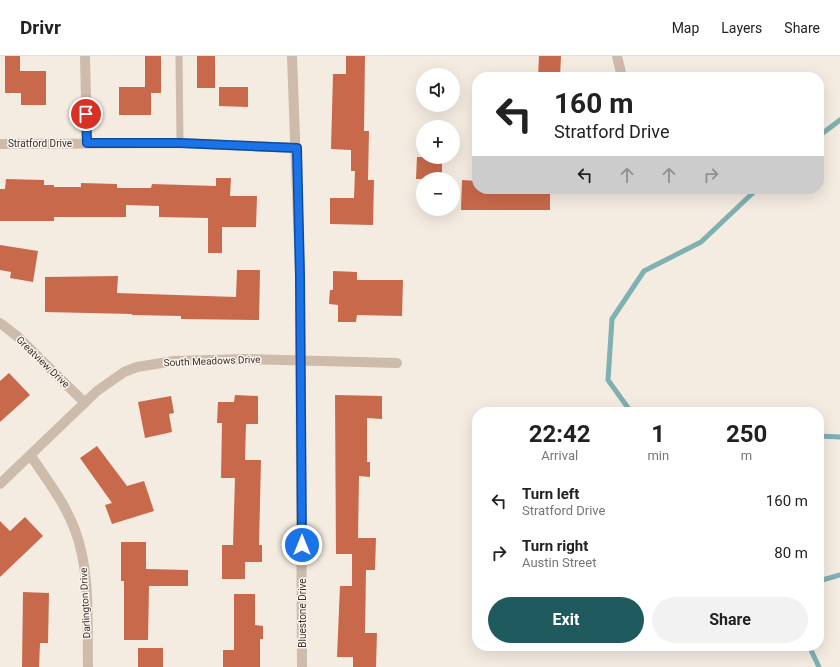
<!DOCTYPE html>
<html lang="en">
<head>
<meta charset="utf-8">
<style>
  body { margin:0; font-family:Roboto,sans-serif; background:#f2f2f2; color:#222; height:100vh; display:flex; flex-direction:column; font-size:15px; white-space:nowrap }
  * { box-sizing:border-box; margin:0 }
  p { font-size:13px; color:#767676 }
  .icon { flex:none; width:22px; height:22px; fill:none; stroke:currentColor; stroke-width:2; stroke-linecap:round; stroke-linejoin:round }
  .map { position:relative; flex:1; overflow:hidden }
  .side { position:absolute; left:472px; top:351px; width:352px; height:244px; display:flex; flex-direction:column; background:#fff; border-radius:16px; box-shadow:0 4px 16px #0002 }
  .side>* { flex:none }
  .top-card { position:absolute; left:472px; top:16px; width:352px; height:122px; border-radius:16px; box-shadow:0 4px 16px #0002; background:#fff; color:#222; overflow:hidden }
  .controls { position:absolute; left:416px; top:12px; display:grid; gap:8px }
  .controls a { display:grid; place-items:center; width:44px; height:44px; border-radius:50%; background:#fff; box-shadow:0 4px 16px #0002; font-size:20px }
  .pin { position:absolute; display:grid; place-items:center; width:34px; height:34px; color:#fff; margin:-17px; border:2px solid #fff; border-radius:50%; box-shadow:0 1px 4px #0007 }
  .me { position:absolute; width:44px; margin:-22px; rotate:0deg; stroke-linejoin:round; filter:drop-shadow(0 0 3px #0008) }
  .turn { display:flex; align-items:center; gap:14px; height:84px; padding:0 16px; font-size:18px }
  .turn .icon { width:52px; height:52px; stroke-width:2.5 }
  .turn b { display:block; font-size:28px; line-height:34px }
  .lanes { display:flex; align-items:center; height:38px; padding:0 16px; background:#0003; justify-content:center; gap:20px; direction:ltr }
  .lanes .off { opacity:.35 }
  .eta { display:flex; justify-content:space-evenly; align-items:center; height:68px; text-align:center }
  .eta b { font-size:24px; font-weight:700; line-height:28px }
  .primary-button { display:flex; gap:8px; margin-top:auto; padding:8px 16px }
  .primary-button a { flex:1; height:46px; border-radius:24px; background:#1f5a5e; color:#fff; font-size:16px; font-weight:700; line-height:46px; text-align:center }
  .primary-button a+a { background:#f2f2f2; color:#222 }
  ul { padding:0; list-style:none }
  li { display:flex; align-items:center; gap:12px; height:52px; padding:0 16px }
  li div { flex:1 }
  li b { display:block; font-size:15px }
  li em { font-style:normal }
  header { display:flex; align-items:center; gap:24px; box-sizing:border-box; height:56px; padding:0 20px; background:#fff; border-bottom:1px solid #e0e0e0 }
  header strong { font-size:19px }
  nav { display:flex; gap:22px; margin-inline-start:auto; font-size:14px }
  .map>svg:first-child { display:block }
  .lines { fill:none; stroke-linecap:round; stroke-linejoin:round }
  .stream { stroke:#7fb0b2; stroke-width:5 }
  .building { fill:#c8694b }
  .service { stroke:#cdbbac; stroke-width:7 }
  .minor { stroke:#cdbbac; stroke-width:10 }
  .route-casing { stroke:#114b97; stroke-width:10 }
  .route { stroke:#1a73e8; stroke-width:7 }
  .labels { text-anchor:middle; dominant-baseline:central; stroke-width:3; stroke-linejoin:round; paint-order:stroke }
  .street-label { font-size:10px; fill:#3b302b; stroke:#fbf5ee }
</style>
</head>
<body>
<header>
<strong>Drivr</strong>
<nav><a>Map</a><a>Layers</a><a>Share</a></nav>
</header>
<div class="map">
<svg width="840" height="611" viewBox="0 0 840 611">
  <rect width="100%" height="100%" fill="#f4ebe1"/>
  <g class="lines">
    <path class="stream" d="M819 80 840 64
      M631 356 608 324 612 263 644 215 701 186 757 133
      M819 380 840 381
      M819 525 840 519
      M809 590 819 611"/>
  </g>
  <path class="building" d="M5 0H20V15H46V49H21V37H5Z
    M145 0H161V37H151V59H119V31H145Z
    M197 0H215V32H197Z
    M346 0H365L364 75H369L368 124H374L373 169 330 168V142H354L355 115H351V94L331 93 333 18H346Z
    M539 0H561L560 21H538Z
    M219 31H248V51L219 50Z
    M417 101H442V123H416Z
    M216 122H231L230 140H257L256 171H222V197H208V162L159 161V150L126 149V161H54V165H0V133H5L6 123 44 124V129H54V131H81V127L117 128V132H151L152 128 216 130Z
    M462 124 477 125V133H550V154H461Z
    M0 189 38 195 33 226 10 222 11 216 0 214Z
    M237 214H260L259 264 181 263V260L132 259V258L45 256V221L118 220 117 237 236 241Z
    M333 215 357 216V224H403L402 260 357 259 356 266H338V249L329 248 330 234H333Z
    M9 317 30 339 0 366V325Z
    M235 339 258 340V368H246L245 404H261L259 489H262V506H245V523H222V489H233L235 422H221L222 367H217L218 346H234Z
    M335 339 382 340V363L367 362V406H370V421L359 420 358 482H376L375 514H366L365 577H377L376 611H353V601H337L340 530H352V498H336Z
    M171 340 174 357 169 358 172 376 145 382 138 346Z
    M97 390 127 430 144 425 154 455 112 468 105 449 112 447 80 402Z
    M25 461 43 480 0 521V465L10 475Z
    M121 486H146V513L188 514V530H149L148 584H124V525H121Z
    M23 536 49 537 48 587H40L39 611H22Z
    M234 538H255V569L263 570V583H260V611H223V594H234Z
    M138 592H163V611H138Z"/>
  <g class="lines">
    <path class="service" d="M179 0 180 87"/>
    <path class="minor" d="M85 0 87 87
      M292 0 300 220 302 611
      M617 0 622 21
      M0 88 180 87 297 92
      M0 267 18 281 84 346
      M31 400C47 424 65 447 75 474 91 517 87 566 88 611
      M0 428 97 335 124 316 137 311 174 305 247 303 397 307"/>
  </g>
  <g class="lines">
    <g class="route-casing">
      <path id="route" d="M86 58 87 87H180L297 92 300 220 302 489"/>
    </g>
    <use href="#route" class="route"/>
  </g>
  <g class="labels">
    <g class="street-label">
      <text x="40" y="87">Stratford Drive</text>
      <text transform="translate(212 305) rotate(-2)">South Meadows Drive</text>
      <text transform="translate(43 306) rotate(44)">Greatview Drive</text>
      <text transform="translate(85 547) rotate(-93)">Darlington Drive</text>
      <text transform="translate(302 557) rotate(-90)">Bluestone Drive</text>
    </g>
  </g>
</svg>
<div class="controls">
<a><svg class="icon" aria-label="sound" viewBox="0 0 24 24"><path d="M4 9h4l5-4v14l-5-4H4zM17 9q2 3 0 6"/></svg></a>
<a>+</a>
<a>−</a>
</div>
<div class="pin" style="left:86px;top:58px;background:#d93025"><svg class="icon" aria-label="arrive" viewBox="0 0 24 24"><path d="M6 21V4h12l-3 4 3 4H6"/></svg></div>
<svg class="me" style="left:302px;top:489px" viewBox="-20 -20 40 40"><circle r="17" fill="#1a73e8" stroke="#fff" stroke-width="3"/><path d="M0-11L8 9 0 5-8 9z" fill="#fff"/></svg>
<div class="top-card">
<div class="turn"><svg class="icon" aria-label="left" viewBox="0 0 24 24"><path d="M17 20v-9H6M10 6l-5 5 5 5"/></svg><div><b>160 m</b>Stratford Drive</div></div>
<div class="lanes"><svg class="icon" aria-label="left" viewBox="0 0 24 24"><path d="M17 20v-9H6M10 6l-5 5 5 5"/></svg><svg class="icon off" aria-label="ahead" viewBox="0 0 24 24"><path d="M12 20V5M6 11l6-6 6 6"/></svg><svg class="icon off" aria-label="ahead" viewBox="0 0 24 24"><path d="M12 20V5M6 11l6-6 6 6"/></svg><svg class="icon off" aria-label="right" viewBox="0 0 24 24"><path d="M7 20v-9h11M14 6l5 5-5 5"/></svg></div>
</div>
<section class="side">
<div class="eta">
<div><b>22:42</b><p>Arrival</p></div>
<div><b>1</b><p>min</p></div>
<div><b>250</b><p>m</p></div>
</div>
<ul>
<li><svg class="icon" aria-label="left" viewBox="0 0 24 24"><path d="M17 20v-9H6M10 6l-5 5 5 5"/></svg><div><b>Turn left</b><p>Stratford Drive</p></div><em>160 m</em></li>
<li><svg class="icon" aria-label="right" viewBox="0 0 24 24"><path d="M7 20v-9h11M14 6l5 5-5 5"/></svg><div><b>Turn right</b><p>Austin Street</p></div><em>80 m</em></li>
</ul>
<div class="primary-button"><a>Exit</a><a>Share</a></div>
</section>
</div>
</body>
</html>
